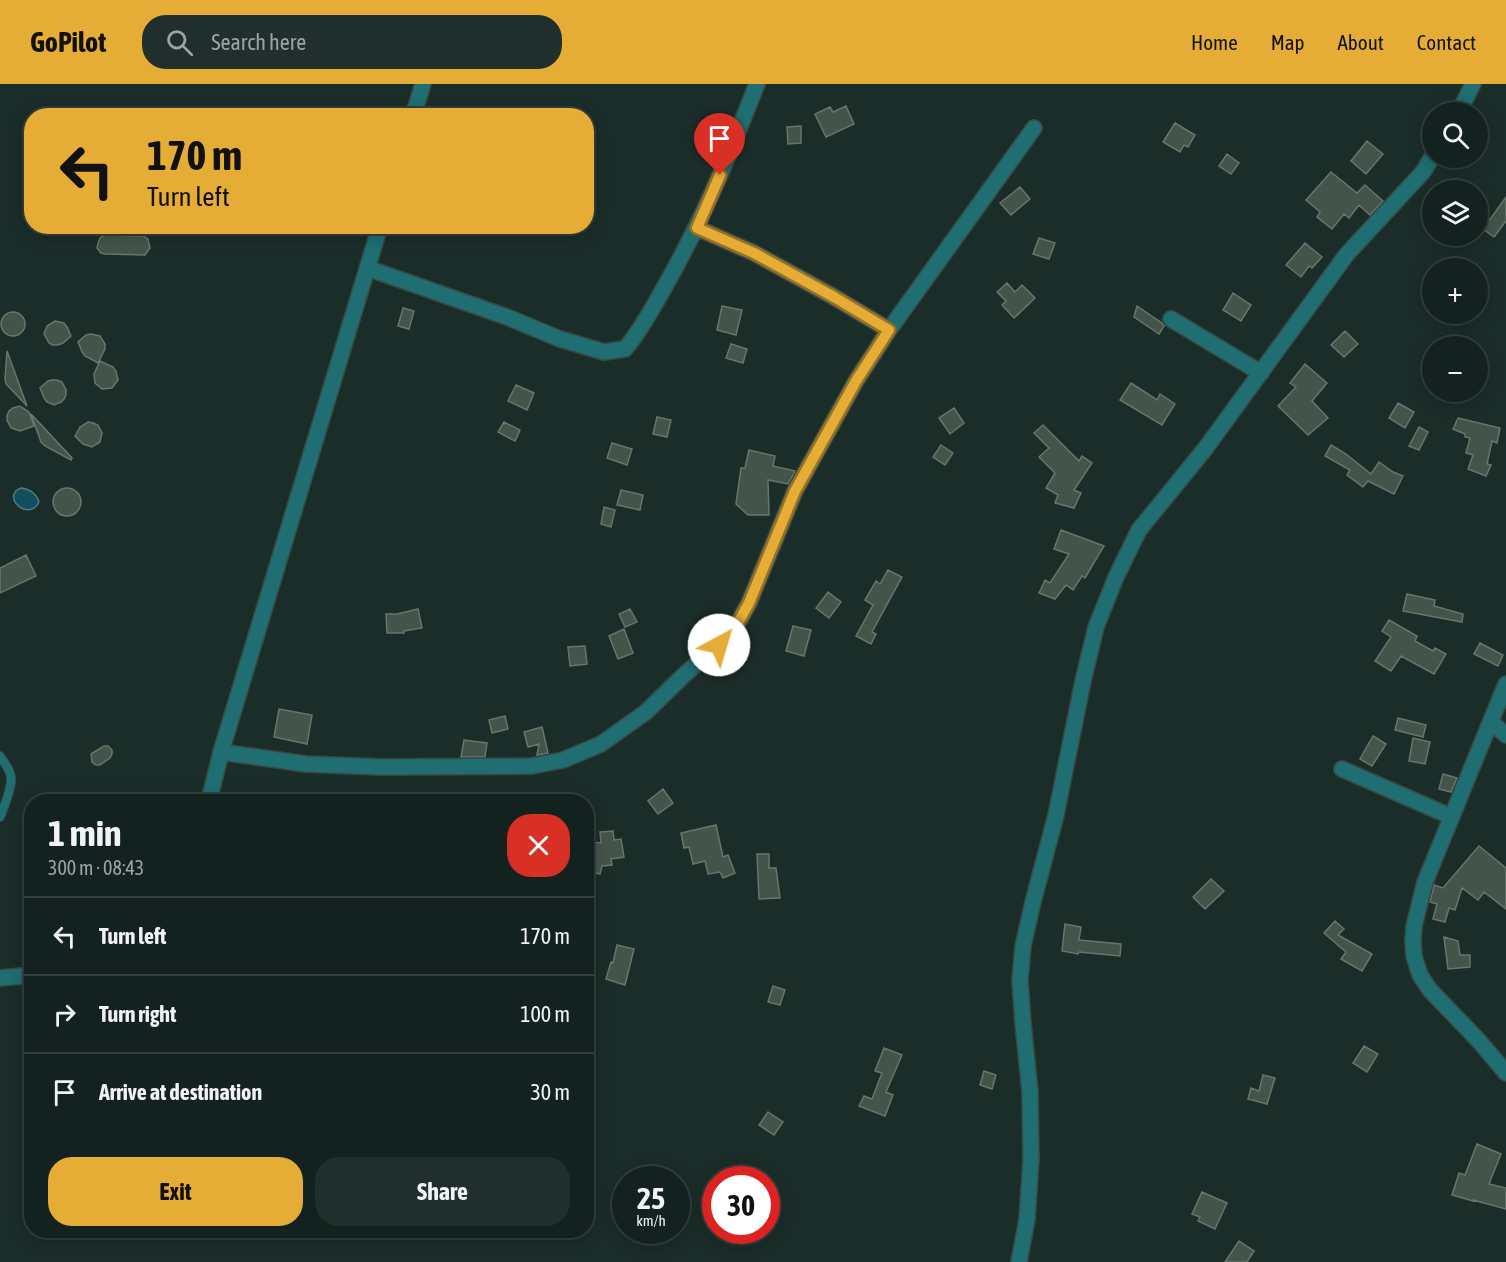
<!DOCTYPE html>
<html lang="en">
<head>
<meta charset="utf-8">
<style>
  body { margin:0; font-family:"Asap Condensed",sans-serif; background:#212f2c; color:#f1f3f6; height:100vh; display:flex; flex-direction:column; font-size:22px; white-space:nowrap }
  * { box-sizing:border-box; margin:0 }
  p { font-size:20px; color:#9da4a4 }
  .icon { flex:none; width:33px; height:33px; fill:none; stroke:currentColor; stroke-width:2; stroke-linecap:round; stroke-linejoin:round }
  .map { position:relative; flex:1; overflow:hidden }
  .details { position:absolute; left:24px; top:710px; width:570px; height:444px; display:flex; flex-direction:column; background:#14221f; border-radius:24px; box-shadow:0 3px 15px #0003,0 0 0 2px #333f3d }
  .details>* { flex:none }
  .top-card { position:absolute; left:24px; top:24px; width:570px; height:126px; border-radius:24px; box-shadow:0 3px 15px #0003,0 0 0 2px #333f3d; background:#e6ad36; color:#111; overflow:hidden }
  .fabs { position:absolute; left:1422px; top:18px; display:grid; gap:12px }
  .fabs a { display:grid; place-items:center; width:66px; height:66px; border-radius:50%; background:#14221f; box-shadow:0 3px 15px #0003,0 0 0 2px #333f3d; font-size:30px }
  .speed { position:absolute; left:612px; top:1082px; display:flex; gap:12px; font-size:30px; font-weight:700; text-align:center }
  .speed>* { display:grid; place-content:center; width:78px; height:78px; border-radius:50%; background:#14221f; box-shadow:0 3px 15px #0003,0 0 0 2px #333f3d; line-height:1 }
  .speed small { font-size:15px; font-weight:400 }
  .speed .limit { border:9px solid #d22; background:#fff; color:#111 }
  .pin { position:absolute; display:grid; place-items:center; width:51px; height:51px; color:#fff; margin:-62px -26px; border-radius:50% 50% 50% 0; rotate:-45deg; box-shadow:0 0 6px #0007 }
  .pin .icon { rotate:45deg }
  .me { position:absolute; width:66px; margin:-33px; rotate:39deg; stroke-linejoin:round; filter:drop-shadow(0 0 4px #0008) }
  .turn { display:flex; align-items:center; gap:21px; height:126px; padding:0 24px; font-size:27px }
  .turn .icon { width:78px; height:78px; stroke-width:2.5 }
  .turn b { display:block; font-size:42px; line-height:51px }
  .round { display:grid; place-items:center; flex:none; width:63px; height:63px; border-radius:24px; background:#212f2c }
  .overview { display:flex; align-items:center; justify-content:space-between; height:102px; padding:0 24px }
  h1 { font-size:36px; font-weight:700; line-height:45px }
  .button { display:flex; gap:12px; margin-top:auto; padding:12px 24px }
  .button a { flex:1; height:69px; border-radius:24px; background:#e6ad36; color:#111; font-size:24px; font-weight:700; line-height:69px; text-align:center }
  .button a+a { background:#212f2c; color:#f1f3f6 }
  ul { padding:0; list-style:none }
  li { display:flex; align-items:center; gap:18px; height:78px; padding:0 24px; border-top:2px solid #333f3d }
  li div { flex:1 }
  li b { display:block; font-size:22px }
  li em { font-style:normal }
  header { display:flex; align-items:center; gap:36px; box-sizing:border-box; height:84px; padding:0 30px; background:#e6ad36; color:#111 }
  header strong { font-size:28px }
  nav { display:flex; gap:33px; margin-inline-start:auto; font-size:21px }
  .search { width:420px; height:54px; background:#212f2c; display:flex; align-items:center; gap:15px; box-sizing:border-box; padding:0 21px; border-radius:24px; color:#9da4a4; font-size:22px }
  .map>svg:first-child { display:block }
  .water { fill:#134e5e; stroke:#4c7984; stroke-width:1.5 }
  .building { fill:#44544b; stroke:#65766c; stroke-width:1.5 }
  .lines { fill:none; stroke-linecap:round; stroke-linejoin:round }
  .lane-casing { stroke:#384945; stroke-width:10 }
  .street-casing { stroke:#384945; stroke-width:18 }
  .lane { stroke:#1e6e72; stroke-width:8 }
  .street { stroke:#1e6e72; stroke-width:15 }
  .route-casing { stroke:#967023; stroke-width:15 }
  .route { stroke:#e6ad36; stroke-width:10 }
</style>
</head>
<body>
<header>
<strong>GoPilot</strong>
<div class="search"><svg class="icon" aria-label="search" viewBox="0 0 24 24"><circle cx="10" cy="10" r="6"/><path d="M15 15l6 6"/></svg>Search here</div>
<nav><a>Home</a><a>Map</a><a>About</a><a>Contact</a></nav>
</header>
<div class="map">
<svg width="1506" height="1178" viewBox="0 0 1506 1178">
  <rect width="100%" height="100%" fill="#1b2d29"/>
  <path class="water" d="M21 404C30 405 36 409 39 418 29 439 0 412 21 404Z"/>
  <path class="building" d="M846 22 854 40 826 53 815 30 830 23 833 28Z
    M1175 39 1195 51 1188 63 1184 61 1180 68 1163 58Z
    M801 42V59L788 60 787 43Z
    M1367 57 1383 70 1366 90 1351 77Z
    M1227 70 1239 79 1231 90 1219 82Z
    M1331 88 1357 109 1365 101 1383 117 1370 131 1359 121 1349 134 1344 130 1332 145 1317 133 1320 128 1306 116Z
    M1020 103 1030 115 1011 131 1000 119Z
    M1506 113V137L1494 153 1483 145Z
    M105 151 143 152 148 155 150 164 145 171 105 170 101 169 97 164 98 159 100 154Z
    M1039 154 1055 159 1049 175 1033 170Z
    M1305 159 1322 173 1312 184 1309 182 1301 193 1286 181Z
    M1007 199 1015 208 1022 201 1035 214 1014 234 1002 221 1006 217 997 208Z
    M1233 209 1251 221 1241 237 1223 226Z
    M722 222 742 226 736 251 717 246Z
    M1137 222 1162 239 1164 242 1159 250 1134 233Z
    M403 224 414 227 409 245 398 242Z
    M1 240a12 12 0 1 1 24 0a12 12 0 1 1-24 0Z
    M55 237 64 239 67 243 71 252 63 259 58 261H53L49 259 44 250 47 242Z
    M1345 247 1358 260 1344 273 1331 261Z
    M91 250 100 252 105 260V265L98 279 85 272 82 268 78 258 86 251Z
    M731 260 747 265 743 279 726 274Z
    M7 267 27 322 6 300 5 295Z
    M100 277 113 283 116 287 118 296 112 304 102 305 95 299 94 290Z
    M1305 280 1327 299 1312 317 1328 334 1308 351 1278 322 1296 303 1290 299Z
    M52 296H57L62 298 66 306V311L64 315 61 318 54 321 47 318 44 314 40 304 48 297Z
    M1131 299 1157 316 1160 310 1175 320 1162 341 1120 316Z
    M516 301 534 309 527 326 508 317Z
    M1398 319 1414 328 1405 344 1389 334Z
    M20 322 29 328 34 342 20 347 11 344 7 336V332L9 327 13 324Z
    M954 324 964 339 950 350 939 334Z
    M31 330 72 374 71 376 45 362 41 358Z
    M657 333 671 336 667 353 653 350Z
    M1458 334 1500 344 1497 359 1492 357 1487 380 1491 381 1486 392 1468 385 1473 371 1466 369 1470 354 1465 353V350L1453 345Z
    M88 338 93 339 98 341 102 349 100 358 92 363 83 360 75 352 80 343Z
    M504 338 520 346 515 357 498 348Z
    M1043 341 1079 377 1082 372 1092 379 1074 406 1081 409 1074 424 1055 419 1058 411 1046 404 1055 389 1039 373 1049 364 1034 349Z
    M1419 343 1428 348 1419 366 1409 362Z
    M612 359 632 365 627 381 607 374Z
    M941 361 953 369 945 381 933 373Z
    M1331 361 1346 370 1371 390 1379 378 1393 388 1403 392 1394 410 1368 397 1363 403 1347 391 1350 386 1325 372Z
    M749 366 775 372 773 382 795 387 788 400 768 396 769 431H748L736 420 741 384H745Z
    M53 418a14 14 0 1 1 28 0a14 14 0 1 1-28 0Z
    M621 406 643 411 640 426 617 421Z
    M604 423 615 426 611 443 601 440Z
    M1061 446 1104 462 1085 494 1082 492 1073 506 1066 501 1055 515 1039 509 1045 496 1050 499 1069 470 1054 465Z
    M26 471 36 492 0 509V484Z
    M888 486 902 493 872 548 876 550 871 560 856 552 873 521 865 516 876 497 880 500Z
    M828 508 841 518 829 534 816 524Z
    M1407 510 1435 516 1434 522 1463 530 1462 538 1403 527Z
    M418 525 422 544 404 547V549H387L386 530H397Z
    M630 525 637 538 625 543 619 530Z
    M1389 536 1417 552 1415 557 1433 567 1435 564 1446 570 1434 590 1401 572 1391 587 1375 577 1391 553 1382 547Z
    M793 542 811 546 804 572 786 567Z
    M624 545 633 569 618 575 609 552Z
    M1480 559 1503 571 1498 582 1474 570Z
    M585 562 587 580 570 582 568 563Z
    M279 625 312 631 307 660 274 653Z
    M505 632 508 645 492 649 489 636Z
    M1398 634 1426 641 1423 653 1395 646Z
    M542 643 548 669 537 671 539 660 528 663 524 648Z
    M1373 652 1386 660 1372 682 1360 675Z
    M1413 654 1430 658 1425 680 1409 677Z
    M464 656 487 659 485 673H461Z
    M104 662H108L112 666V670L110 674 100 681H96L92 678 91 670Z
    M1443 690 1457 694 1451 708 1439 705Z
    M663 705 673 719 658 730 648 717Z
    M716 741 723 773 728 771 735 789 723 794 720 788 708 790 705 777 693 780 689 763 684 764 681 749Z
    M613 747 614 756 621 755 624 773 611 775 612 781 602 782 600 790 586 787V757L601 759 600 748Z
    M1479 762 1506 784V825L1484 808 1478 816 1462 804 1455 826 1449 824 1445 838 1433 835 1437 820 1430 818 1434 801 1443 804Z
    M757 770H769V784H776L780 814 759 815Z
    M1211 795 1224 807 1205 825 1193 813Z
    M1335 837 1344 845 1338 851 1372 870 1362 887 1341 875 1346 868 1324 849Z
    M1065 840 1081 843 1079 856 1121 860 1120 872 1079 868 1078 870 1062 867Z
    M1444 853 1458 857 1460 871H1470V883L1448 885Z
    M617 861 634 865 625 901 606 895 611 878 613 879Z
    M773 902 785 906 780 921 768 918Z
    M1364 962 1378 970 1367 988 1353 979Z
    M884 964 902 971 886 1008 893 1011 885 1032 859 1022 864 1012 872 1015 882 989 875 987Z
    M984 987 996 991 992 1005 980 1001Z
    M1263 991 1275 994 1267 1020 1248 1015 1251 1004 1259 1007Z
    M768 1028 783 1038 774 1051 759 1041Z
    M1477 1060 1501 1070 1489 1100 1506 1104V1125L1473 1116V1117L1452 1111 1459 1089 1465 1091Z
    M1202 1108 1227 1119 1215 1145 1198 1137 1200 1133 1192 1130Z
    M1239 1157 1254 1167 1247 1178H1225Z"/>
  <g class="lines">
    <g class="lane-casing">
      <path id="lane" d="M0 672C4 679 11 686 11 694 12 704 4 723 0 733"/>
    </g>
    <g class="street-casing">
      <path id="street" d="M1459 28 1473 0
        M413 32 423 0
        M697 144 754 169 834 213 889 246
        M367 184 507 233 560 255 604 268 625 265C641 246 652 225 664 204 702 138 729 71 757 0
        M1171 235 1261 289
        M1506 600 1425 798 1414 842 1413 858 1414 872 1420 891 1430 906 1479 957 1506 989
        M1491 638 1506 651
        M221 668 306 680 382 683 532 682 563 676 601 660 646 628 684 591 719 560 739 537 749 519 795 407 856 297 889 246 1034 44
        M1342 685 1452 733
        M209 717 221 668 380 142
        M0 894 32 891
        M1019 1178 1027 1135 1031 1076 1030 1008 1023 939 1020 897 1023 862 1033 818 1056 731 1083 597 1096 543 1116 493 1139 446 1205 365 1347 170 1423 88 1432 73"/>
    </g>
    <use href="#lane" class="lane"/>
    <use href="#street" class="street"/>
  </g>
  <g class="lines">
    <g class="route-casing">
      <path id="route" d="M719 561 739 537 749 519 795 407 856 297 889 246 834 213 754 169 697 144 720 91"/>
    </g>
    <use href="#route" class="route"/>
  </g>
</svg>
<div class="fabs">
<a><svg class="icon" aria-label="search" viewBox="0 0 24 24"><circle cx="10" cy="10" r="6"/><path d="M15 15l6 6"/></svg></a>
<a><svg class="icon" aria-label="layers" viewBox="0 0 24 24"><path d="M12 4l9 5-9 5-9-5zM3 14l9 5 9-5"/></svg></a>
<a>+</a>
<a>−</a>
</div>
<div class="speed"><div>25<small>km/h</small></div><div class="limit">30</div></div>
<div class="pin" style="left:720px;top:91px;background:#d93025"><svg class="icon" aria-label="arrive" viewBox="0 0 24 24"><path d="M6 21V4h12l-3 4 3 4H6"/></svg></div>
<svg class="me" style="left:719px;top:561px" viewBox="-20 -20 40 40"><circle r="19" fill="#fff"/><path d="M0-13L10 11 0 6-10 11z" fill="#e6ad36"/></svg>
<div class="top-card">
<div class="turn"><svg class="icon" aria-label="left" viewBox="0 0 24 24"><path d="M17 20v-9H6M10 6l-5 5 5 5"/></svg><div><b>170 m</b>Turn left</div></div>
</div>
<section class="details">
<div class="overview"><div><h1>1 min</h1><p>300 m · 08:43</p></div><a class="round" style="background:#d93025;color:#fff"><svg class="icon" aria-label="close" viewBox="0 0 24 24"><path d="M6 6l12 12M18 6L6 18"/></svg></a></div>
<ul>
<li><svg class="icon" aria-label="left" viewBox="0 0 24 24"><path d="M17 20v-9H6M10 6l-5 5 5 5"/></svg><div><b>Turn left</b></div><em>170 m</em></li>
<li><svg class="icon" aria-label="right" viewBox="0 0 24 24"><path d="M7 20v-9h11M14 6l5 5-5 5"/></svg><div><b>Turn right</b></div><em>100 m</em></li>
<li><svg class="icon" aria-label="arrive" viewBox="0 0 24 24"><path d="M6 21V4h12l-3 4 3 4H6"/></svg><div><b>Arrive at destination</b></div><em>30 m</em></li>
</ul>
<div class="button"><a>Exit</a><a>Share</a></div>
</section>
</div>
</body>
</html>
